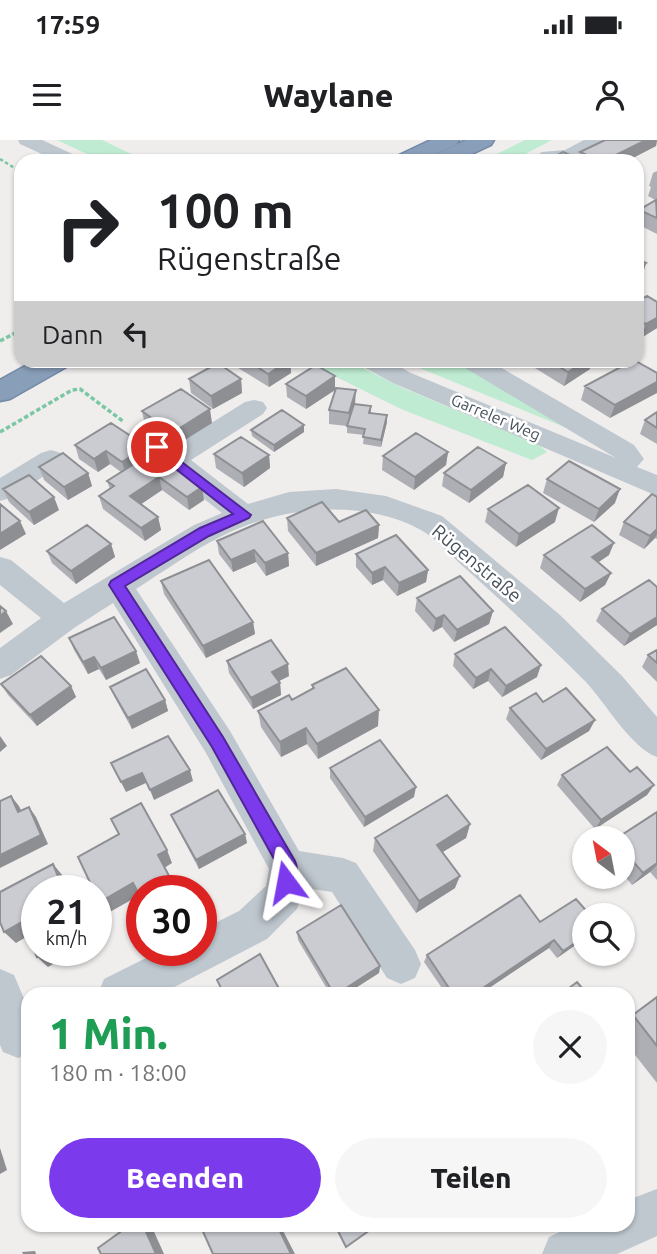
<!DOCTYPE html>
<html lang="de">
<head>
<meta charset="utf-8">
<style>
  body { margin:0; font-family:Ubuntu,sans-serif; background:#f6f6f6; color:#202124; height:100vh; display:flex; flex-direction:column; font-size:26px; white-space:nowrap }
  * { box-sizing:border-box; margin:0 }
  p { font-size:23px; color:#757577 }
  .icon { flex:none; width:38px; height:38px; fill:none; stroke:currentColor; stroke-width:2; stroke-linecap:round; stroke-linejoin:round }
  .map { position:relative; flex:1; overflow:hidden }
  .side { position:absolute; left:21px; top:847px; width:614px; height:245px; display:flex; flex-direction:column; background:#fff; border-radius:21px; box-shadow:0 2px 5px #0004 }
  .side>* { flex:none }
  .guide { position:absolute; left:14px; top:14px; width:630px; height:214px; border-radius:21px; box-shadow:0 2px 5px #0004; background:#fff; color:#202124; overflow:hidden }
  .needle { width:46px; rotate:328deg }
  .controls { position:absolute; left:572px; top:686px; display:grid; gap:14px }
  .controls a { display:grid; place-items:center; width:63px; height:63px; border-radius:50%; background:#fff; box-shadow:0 2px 5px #0004; font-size:35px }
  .speed { position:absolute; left:21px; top:735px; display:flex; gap:14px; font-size:35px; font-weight:700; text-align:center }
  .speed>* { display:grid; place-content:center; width:91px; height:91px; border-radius:50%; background:#fff; box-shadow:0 2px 5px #0004; line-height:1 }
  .speed small { font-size:18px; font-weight:400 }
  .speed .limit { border:10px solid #d22; background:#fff; color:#111 }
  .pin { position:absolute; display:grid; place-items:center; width:60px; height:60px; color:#fff; margin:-30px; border:4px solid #fff; border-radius:50%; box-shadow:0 2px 7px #0007 }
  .me { position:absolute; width:77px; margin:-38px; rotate:347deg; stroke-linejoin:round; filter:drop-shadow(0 0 5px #0008) }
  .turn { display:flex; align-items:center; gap:24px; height:147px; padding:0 28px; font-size:32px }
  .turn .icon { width:91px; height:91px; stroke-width:2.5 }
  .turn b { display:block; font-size:49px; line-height:60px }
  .then { display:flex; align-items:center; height:66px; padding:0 28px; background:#0003; gap:14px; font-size:26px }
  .round { display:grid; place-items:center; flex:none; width:74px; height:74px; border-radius:37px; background:#f6f6f6 }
  .headline { display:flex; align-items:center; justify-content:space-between; height:119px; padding:0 28px }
  h1 { font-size:42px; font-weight:800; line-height:52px; color:#1e9e55 }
  .action { display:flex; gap:14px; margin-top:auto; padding:14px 28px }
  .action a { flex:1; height:80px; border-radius:42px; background:#7c3aed; color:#fff; font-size:28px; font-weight:800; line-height:80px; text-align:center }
  .action a+a { background:#f6f6f6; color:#202124 }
  .status { display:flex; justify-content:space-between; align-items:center; height:49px; padding:0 35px; background:#fff; direction:ltr }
  .status svg { height:19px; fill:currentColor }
  header { display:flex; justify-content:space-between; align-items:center; height:91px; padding:0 28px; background:#fff; font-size:32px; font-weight:800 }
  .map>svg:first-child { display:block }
  .green { fill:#beebd1 }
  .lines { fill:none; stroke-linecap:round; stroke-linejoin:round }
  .highway-casing { stroke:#7389a5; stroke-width:3 }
  .path-far1 { stroke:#79c7a3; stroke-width:2.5; stroke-dasharray:3.5 2.5; stroke-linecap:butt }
  .path { stroke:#79c7a3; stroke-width:3.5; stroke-dasharray:4.5 2.5; stroke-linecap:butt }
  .minor { fill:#bfc7cf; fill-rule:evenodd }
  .highway { fill:#889eb9; fill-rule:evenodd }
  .wall { fill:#aeafb5 }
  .shaded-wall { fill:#8d8f93 }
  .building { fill:#caccd2; stroke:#8d8f93; stroke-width:2 }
  .route { fill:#7c3aed; stroke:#51269a; stroke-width:2 }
  .labels { text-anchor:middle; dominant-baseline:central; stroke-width:5; stroke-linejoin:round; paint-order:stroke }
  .far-street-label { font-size:16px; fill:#475059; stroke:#fff }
  .street-label { font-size:19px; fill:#475059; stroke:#fff }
</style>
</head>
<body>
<div class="status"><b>17:59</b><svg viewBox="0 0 49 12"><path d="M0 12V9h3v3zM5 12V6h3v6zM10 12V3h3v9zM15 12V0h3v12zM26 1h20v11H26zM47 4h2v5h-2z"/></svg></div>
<header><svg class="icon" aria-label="menu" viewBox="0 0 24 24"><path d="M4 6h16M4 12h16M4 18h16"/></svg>Waylane<svg class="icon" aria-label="person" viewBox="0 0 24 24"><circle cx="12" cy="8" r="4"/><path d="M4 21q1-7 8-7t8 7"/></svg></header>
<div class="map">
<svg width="657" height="1114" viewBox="0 0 657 1114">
  <rect width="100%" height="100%" fill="#f0eded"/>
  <path class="green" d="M57 0H102L146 21H102Z
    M525 0H552L512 21H483Z
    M304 221H349L403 248 539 305 547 312 532 320 401 269Z
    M407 221H461L579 293 422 229Z"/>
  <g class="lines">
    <g class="highway-casing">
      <path id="highway" d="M431 0H459L456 5 422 21H394L397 16Z
        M466 0H494L491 5 457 21H429L432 16Z
        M36 220H72L68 226 10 259 0 261V240Z"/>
    </g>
    <path class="path-far1" d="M0 19 21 32"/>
    <path class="path" d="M0 201 21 190
      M0 292 72 250 80 249 124 282"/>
    <path class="minor" d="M18 0H42L79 17 82 21H57L20 4Z
      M584 0H607L576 19 529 21 542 12 565 10Z
      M357 220H388L411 233 616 318 460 225 457 220H488L634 305 644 319 637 327 657 335V356L393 243 360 225Z
      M254 260 263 262 267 268 263 274 191 320 248 364 289 352 336 349 386 356 442 376 560 475 622 536 657 577V617C631 608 605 562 585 541 546 502 506 465 465 428 451 416 437 399 421 390 373 363 307 365 256 382 212 396 174 425 136 449L230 591 299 711 343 718 356 723 415 810 421 824 415 838 401 844 387 838 332 752 304 748 297 769 267 799 161 854H98L104 839 162 810H201V790L239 771 266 746 269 729 206 613 113 463 74 488 11 535 0 539V508L41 478 0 445V417L11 420 64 463 194 385 222 373 132 302 128 296 132 290C149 285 159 297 173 307L245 262Z
      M51 310 61 313 64 319 61 325 10 358 0 361V338L41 313Z
      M0 829 14 835 28 868V914L18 918 3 912 0 905Z
      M657 1049V1096L617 1114H542L549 1097 574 1085H628V1060Z"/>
    <use href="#highway" class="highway"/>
  </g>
  <path class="wall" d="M657 0 656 6 627 21H546L579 19 580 12Z
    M657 31V61L648 56 651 47 649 46 653 33Z
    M657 61V94L637 84V77L639 70Z
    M637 156 642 159 657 162V188L641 198 637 195Z
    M234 220H290L291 233 269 247 235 226Z
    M522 220H601L590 228V229L564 246Z
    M657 233 610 278 581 260 585 246Z
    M335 236V250L306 269 287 257 286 244Z
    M189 239H241L242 253 213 269 191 253Z
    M355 264 371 266V273L387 275V282L381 307 363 304 364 295 347 293V286L329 284V270Z
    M142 271 212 283 175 306 145 285Z
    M657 272V304L640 294 645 280Z
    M304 285V292L274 312 252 296 251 290Z
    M75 305 149 320 146 322 204 360 189 370 162 350 141 364 158 377 161 390 145 401 103 369 99 356 110 349 107 341 121 332 110 324 98 332 79 319Z
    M448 312 446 325 414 350 382 330 383 316Z
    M214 314 269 315 270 328 244 347 216 328Z
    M506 323 503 337 469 363 442 346 444 333Z
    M39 327 88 333 92 346 68 360 44 340Z
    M547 339 615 363 594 382 543 353Z
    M3 349 59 370 34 385 9 362Z
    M657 357V399L655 398 644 409 619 395 624 382Z
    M488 369 555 382 516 407 485 382Z
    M287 378 379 385 378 398 316 426 288 391Z
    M217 401 288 413 289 426 266 436 256 422 233 432 219 414Z
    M111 404 115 417 76 444 52 423 47 411Z
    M356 414 428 430 426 442 397 456 383 440 372 445 356 427Z
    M544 415H609L598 422 611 433 605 445 580 462 540 428Z
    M161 441 253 482 255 494 206 518 164 454Z
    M657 447V485L624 506 596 481 602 469Z
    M417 458 493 471 489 484 454 502 442 487 433 492 415 471Z
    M69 498 140 523 106 540 99 529 88 534 74 510Z
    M657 510V542L642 527 648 515Z
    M455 514 537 537 502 557 488 541 473 549 453 526Z
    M227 521 289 536 279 541 280 543 281 555 253 569 229 533Z
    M1 544 71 546 76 557 37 586 8 555Z
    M312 545 378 586 318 619 307 604 281 617 261 587 258 571 292 560 312 549Z
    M110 547 165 560 168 571 132 589 115 558Z
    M543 562 595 580 589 591 541 620 506 579 510 568Z
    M330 628 414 657 364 687 330 638Z
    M630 632 654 645 647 655 595 689 557 645 562 635Z
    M657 672V740L650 732 632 745 623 734V698Z
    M171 675 245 694 247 703 199 729 175 684Z
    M470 684 466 698 442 712 455 748 416 773 373 711 375 698Z
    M540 782 584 799 557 818 549 808 480 854H446L424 822 427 815Z
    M297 792 380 826 379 833 346 854H330L298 800Z
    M657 856V943L628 906V878Z"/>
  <path class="shaded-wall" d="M646 0H657L656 6 627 21H604Z
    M642 53 638 67H637V56Z
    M646 123 644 130 637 134V129Z
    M657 178V188L641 198 646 184Z
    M289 220H290L291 233 269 247 268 234Z
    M587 220H601L590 228V229L564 246 568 232Z
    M335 236V250L306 269V256Z
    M241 239 242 253 213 269 211 256Z
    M657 242V253L610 278 615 265Z
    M356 250 355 264 349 286V273Z
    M210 269 212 283 175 306 172 293Z
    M387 275V282L381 307V300Z
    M304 285V292L274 312V305Z
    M146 306 149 320 126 335 122 322Z
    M106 311 110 324 98 332 94 319Z
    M448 312 446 325 414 350 415 337Z
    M269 315 270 328 244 347 242 333Z
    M506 323 503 337 469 363 471 350Z
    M88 333 92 346 68 360 64 347Z
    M159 337 162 350 134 369 130 356Z
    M202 347 204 360 189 370 187 357Z
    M620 349 615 363 594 382 599 369Z
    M54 357 59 370 34 385 29 372Z
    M559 368 555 382 516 407 519 394Z
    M158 377 161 390 145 401 141 388Z
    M20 381 26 394 0 410V394Z
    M379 385 378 398 316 426V413Z
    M657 389V394L655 398 644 409 650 396Z
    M614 403 609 415 587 430 592 417Z
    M111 404 115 417 76 444 71 431Z
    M254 410 256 422 233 432 231 420Z
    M288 413 289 426 266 436 265 423Z
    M385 427 383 440 372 445V433Z
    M428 430 426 442 397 456 399 443Z
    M611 433 605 445 580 462 585 449Z
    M6 471 13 484 0 493V476Z
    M493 471 489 484 454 502 457 490Z
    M444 475 442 487 433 492 436 479Z
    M657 477V485L624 506 630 494Z
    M253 482 255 494 206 518 203 506Z
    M136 511 140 523 106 540 101 528Z
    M94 517 99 529 88 534 83 522Z
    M288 524 289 536 273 544 272 532Z
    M541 525 537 537 502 557 506 546Z
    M491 529 488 541 473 549 476 538Z
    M280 543 281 555 253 569 251 558Z
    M71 546 76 557 37 586 30 575Z
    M165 560 168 571 132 589 128 578Z
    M379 570 378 586 318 619 317 604Z
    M595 580 589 591 541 620 546 609Z
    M306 588 307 604 281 617 280 602Z
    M0 596 7 606 0 612Z
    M190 630 193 641 154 660 150 650Z
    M142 633 146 643 126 652 121 642Z
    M654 645 647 655 595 689 601 680Z
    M416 647 414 657 364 687 365 677Z
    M11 656 19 666 26 681 18 672Z
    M29 667 36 677 48 704 0 728V715Z
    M470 684 466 698 433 718 437 705Z
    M245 694 247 703 199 729 196 720Z
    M167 710 172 723 164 728 158 715Z
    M657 723V725L650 732 632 745 643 733Z
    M53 724 63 736 69 751H64Z
    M460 736 455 748 416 773 419 761Z
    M133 743 140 755 108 773 100 762Z
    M22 782 33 793 16 803 4 792Z
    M584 797V799L557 818 563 811Z
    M554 800 549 808 480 854H474Z
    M50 810H77L48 827 37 817Z
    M380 826 379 833 346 854H337Z
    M0 1008 7 1030 0 1034Z
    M143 1085H151L164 1114H156Z
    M277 1085H280L295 1114H291Z
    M35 1111 36 1114H23L22 1112Z"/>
  <path class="building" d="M605 0H646L604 21H601L580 12Z
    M563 12 583 21H546Z
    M656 60 657 78 639 70Z
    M637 119 646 123 637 129Z
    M637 156 642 159 647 156 657 162V178L646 184 637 179Z
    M247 220H289L268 234Z
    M548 220H587L568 232Z
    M634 220 657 233V242L615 265 585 246Z
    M218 223 241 239 211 256 189 239Z
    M316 225 335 236 306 256 286 244Z
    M336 248 356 250 349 273 329 270Z
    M181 249 210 269 172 293 142 271Z
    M354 264 371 266 369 273 387 275 381 300 363 297 365 289 347 286Z
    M282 270 304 285 274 305 251 290Z
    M657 272V288L645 280Z
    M111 283 146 306 122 322 106 311 94 319 75 305Z
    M416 293 448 312 415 337 383 316Z
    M241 297 269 315 242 333 214 314Z
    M478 307 506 323 471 350 444 333Z
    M63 313 88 333 64 347 39 327Z
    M160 317 202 347 187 357 159 337 130 356 158 377 141 388 99 356 114 346 107 341 142 319 149 324Z
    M569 321 620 349 599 369 547 339Z
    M29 335 54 357 29 372 3 349Z
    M528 345 559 368 519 394 488 369Z
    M652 354 657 357V389L650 396 624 382Z
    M322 362 339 382 366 370 379 385 316 413 287 378Z
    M0 364 20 381 0 394Z
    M263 381 288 413 265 423 254 410 231 420 217 401Z
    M87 385 111 404 71 431 47 411Z
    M592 385 614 403 592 417 611 433 585 449 544 415Z
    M396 395 428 430 399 443 385 427 372 433 356 414Z
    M209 420 253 482 203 506 161 441Z
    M460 436 493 471 457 490 444 475 436 479 417 458Z
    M649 440 657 447V477L630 494 602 469Z
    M0 466 6 471 0 476Z
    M114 477 136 511 101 528 94 517 83 522 69 498Z
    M505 487 541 525 506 546 491 529 476 538 455 514Z
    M271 500 288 524 272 532 280 543 251 558 227 521Z
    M657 510V523L648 515Z
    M41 516 71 546 30 575 1 544Z
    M346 528 379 570 317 604 306 588 280 602 258 571 289 555 292 560 314 548 312 545Z
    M146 529 165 560 128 578 110 547Z
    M566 548 595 580 546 609 510 568 536 553 543 562Z
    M168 596 190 630 150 650 142 633 121 642 111 623Z
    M380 600 416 647 365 677 330 628Z
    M607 607 630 632 637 627 654 645 601 680 562 635Z
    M218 650 245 694 196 720 171 675Z
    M447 655 470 684 437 705 460 736 419 761 375 698Z
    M11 656 18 672 29 667 41 695 0 715V661Z
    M141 663 167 710 158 715 177 751H142V760L133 743 100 762 96 755V751H94L78 717 119 694 111 679Z
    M657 672V723L643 733 623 710V698H617Z
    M53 724 64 751H37V810H50L37 817 22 782 4 792 0 782V752Z
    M520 755 540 782 576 759 590 775H584V797L563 811 554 800 474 854H453L427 815Z
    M341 765 380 826 337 854H334L297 792Z
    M260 814 282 854H224L217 840Z
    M577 842 587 854H561Z
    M657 857V906L633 875Z
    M130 1085H143L156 1114H101L98 1108Z
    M200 1085H277L291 1114H213Z
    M335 1085H377L346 1107Z"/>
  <path class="route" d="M157 303 251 375 249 378 209 396 125 446 223 597 295 721C299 730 296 739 292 748L286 751 279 748 277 742 279 728 212 607 109 445 111 441 200 388 233 374 153 311V304Z"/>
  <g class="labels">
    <g class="far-street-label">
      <text transform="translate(496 277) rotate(23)">Garreler Weg</text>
    </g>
    <g class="street-label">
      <text transform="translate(477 423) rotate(40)">Rügenstraße</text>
    </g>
  </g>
</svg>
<div class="controls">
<a><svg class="needle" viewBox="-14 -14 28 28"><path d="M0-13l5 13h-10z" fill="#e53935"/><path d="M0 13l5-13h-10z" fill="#757577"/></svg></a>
<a><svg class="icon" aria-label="search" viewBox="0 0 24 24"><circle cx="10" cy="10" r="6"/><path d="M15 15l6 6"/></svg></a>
</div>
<div class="speed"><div>21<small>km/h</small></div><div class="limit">30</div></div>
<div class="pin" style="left:157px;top:307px;background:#d93025"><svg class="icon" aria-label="arrive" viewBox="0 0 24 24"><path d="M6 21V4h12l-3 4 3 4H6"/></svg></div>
<svg class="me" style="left:286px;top:742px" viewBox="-20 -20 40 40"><path d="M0-17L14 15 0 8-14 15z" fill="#7c3aed" stroke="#fff" stroke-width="4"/></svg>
<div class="guide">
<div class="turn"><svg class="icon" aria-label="right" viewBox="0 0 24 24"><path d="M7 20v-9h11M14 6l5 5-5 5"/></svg><div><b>100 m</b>Rügenstraße</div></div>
<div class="then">Dann<svg class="icon" aria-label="left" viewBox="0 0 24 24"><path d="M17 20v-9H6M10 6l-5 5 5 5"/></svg></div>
</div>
<section class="side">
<div class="headline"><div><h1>1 Min.</h1><p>180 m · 18:00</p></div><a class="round"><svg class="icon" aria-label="close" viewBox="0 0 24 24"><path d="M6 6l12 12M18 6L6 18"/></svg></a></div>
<div class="action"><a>Beenden</a><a>Teilen</a></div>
</section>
</div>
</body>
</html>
